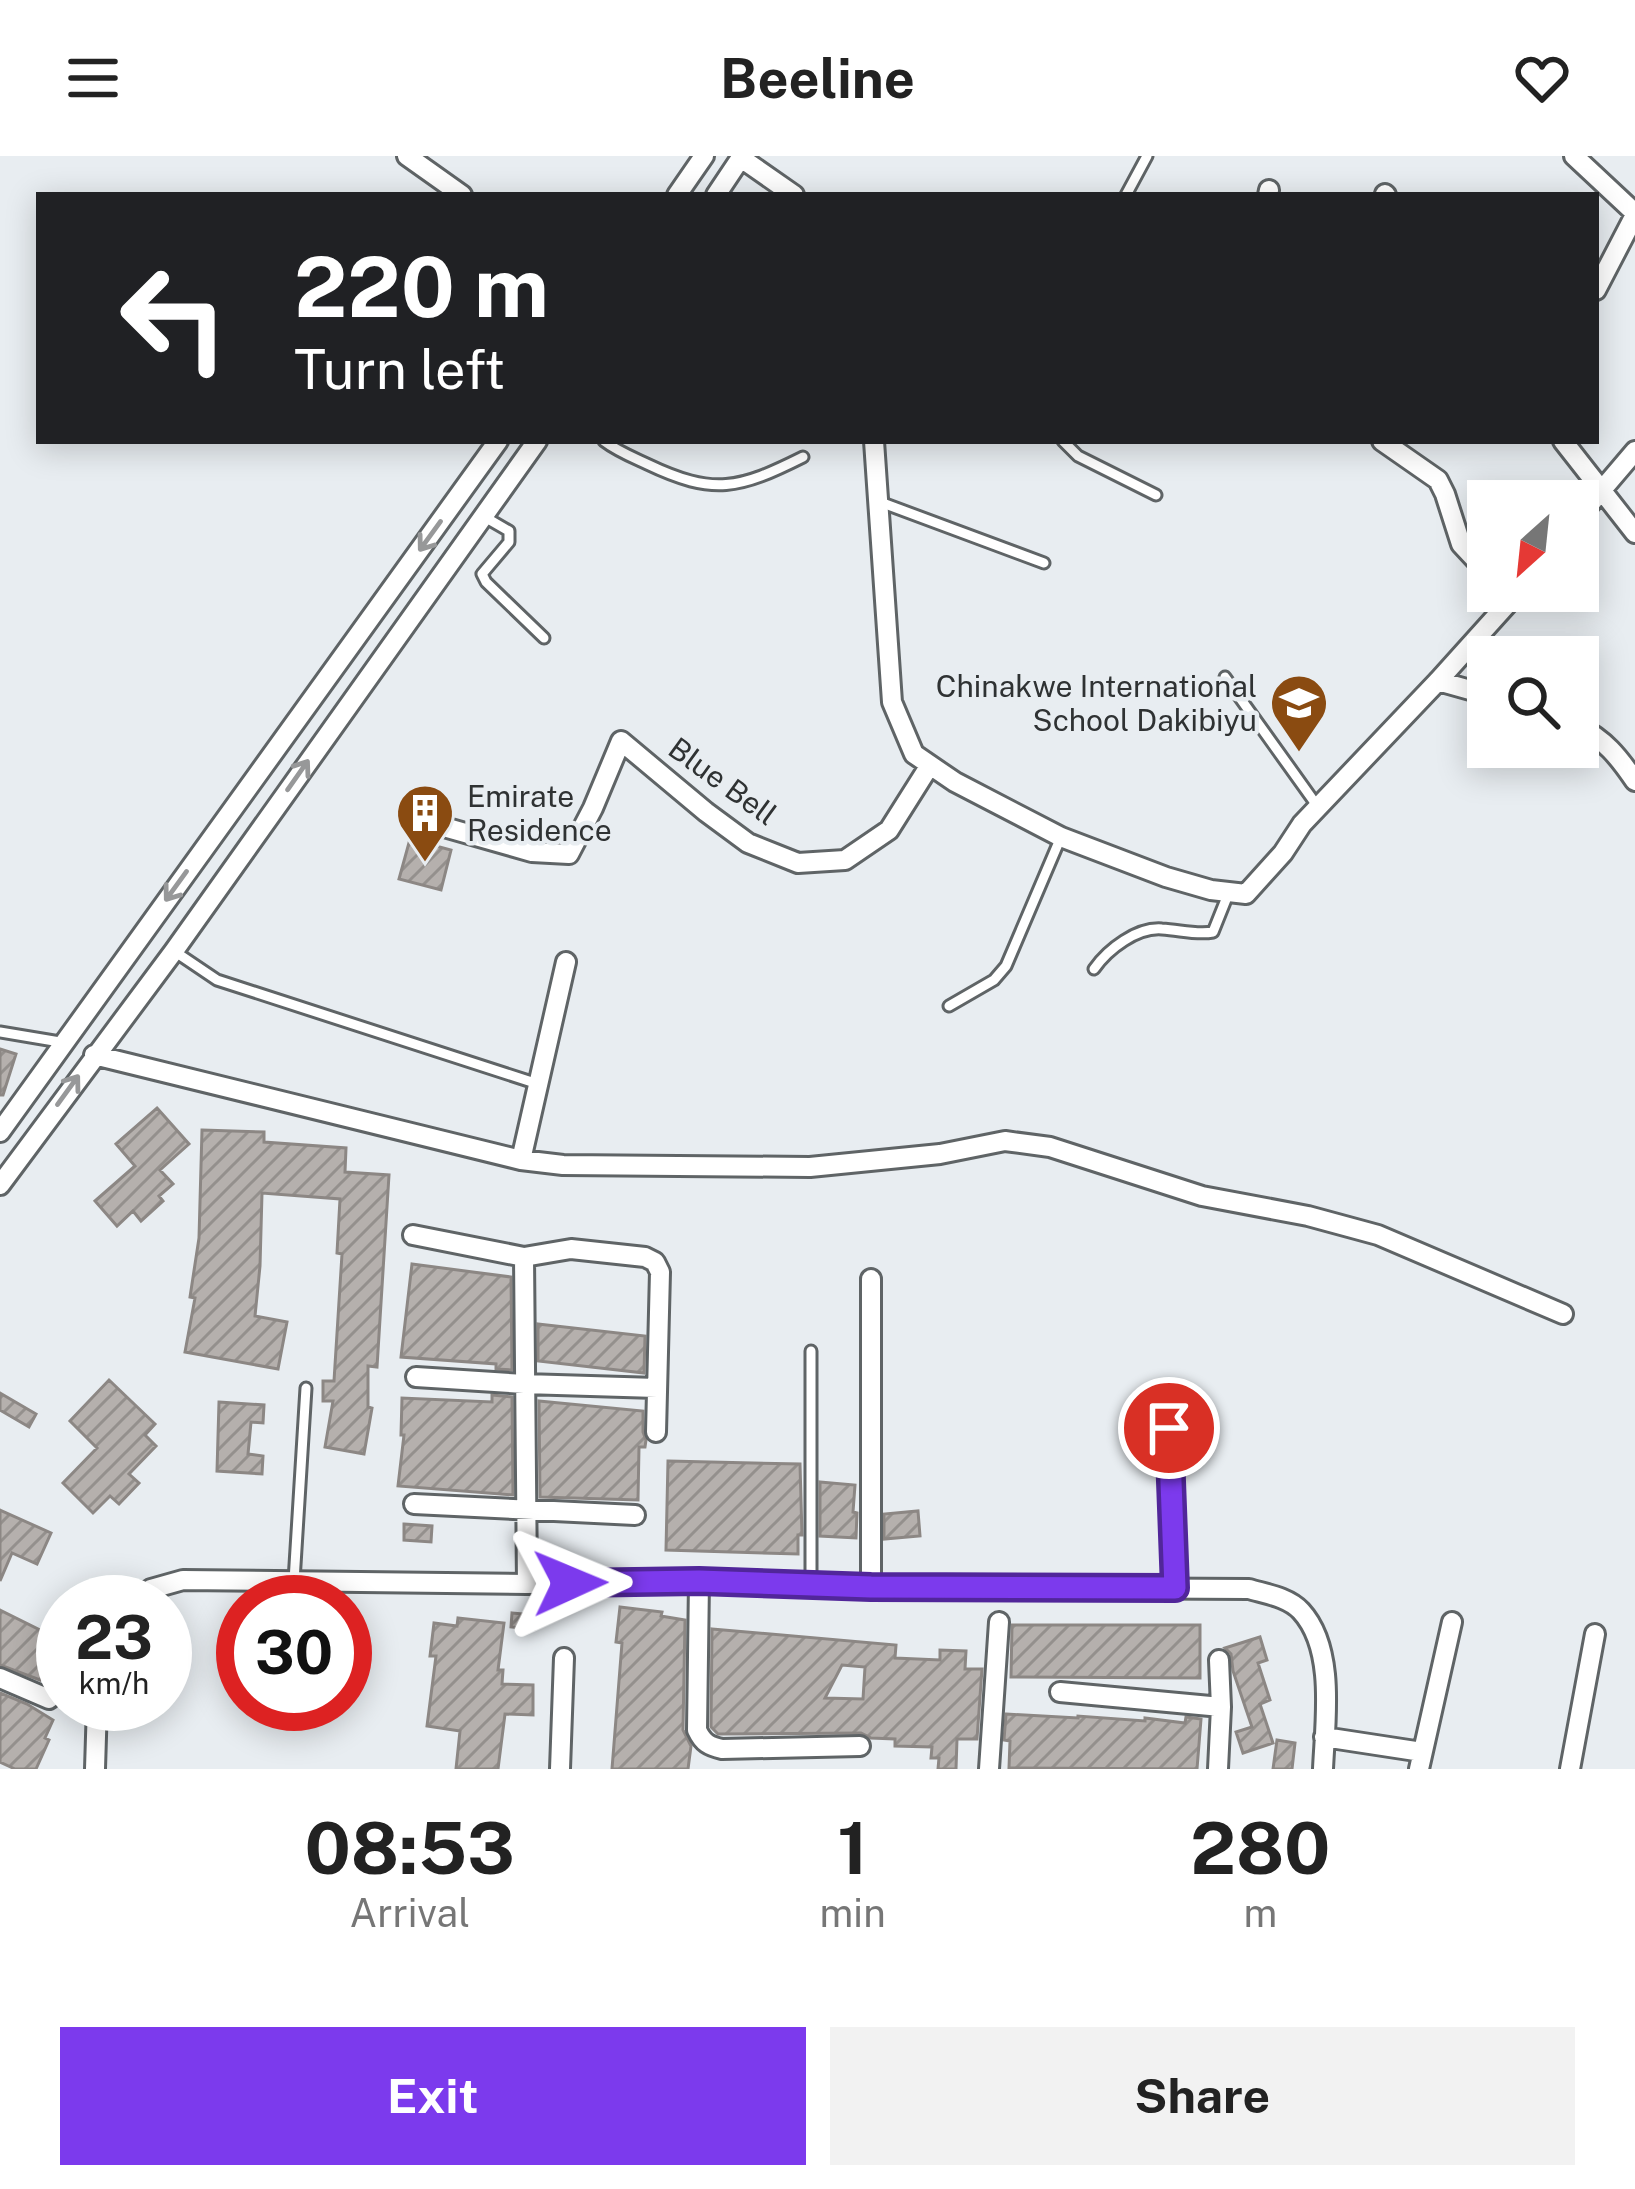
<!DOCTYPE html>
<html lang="en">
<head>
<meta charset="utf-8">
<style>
  body { margin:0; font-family:"Public Sans",sans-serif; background:#f2f2f2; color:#222; height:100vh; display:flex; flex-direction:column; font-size:45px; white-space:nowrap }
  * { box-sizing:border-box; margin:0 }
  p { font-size:39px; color:#767676 }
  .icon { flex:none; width:66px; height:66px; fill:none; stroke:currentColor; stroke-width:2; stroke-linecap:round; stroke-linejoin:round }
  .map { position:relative; height:1613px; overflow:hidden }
  .details { display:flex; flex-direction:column; background:#fff; flex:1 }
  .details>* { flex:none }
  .top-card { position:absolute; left:36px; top:36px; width:1563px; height:252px; border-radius:0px; box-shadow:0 6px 30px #0003; background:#202124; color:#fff; overflow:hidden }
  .needle { width:78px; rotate:207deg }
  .tools { position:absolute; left:1467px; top:324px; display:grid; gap:24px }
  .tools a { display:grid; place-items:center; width:132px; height:132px; border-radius:0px; background:#fff; box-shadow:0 6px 30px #0003; font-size:60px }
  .speed { position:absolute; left:36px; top:1419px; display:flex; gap:24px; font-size:60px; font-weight:700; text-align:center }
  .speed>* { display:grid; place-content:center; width:156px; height:156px; border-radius:50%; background:#fff; box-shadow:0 6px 30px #0003; line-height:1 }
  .speed small { font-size:30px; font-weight:400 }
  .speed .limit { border:18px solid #d22; background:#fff; color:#111 }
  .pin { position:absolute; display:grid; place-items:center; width:102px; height:102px; color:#fff; margin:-51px; border:6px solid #fff; border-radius:50%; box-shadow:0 3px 12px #0007 }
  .me { position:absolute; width:132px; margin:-66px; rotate:89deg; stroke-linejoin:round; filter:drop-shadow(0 0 9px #0008) }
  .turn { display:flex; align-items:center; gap:42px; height:252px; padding:0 60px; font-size:54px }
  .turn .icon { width:156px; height:156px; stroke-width:2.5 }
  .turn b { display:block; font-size:84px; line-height:102px }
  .eta { display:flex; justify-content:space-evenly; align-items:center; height:204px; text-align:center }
  .eta b { font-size:72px; font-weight:700; line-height:84px }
  .button { display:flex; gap:24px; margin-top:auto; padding:24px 60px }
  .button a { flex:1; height:138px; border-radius:0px; background:#7c3aed; color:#fff; font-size:48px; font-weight:700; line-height:138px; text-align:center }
  .button a+a { background:#f2f2f2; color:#222 }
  header { display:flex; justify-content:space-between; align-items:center; height:156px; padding:0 60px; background:#fff; font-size:54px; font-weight:700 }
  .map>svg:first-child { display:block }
  .building { fill:url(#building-hatch); stroke:#8c8784; stroke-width:3; fill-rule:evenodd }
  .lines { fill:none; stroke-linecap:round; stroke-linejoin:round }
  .lane-casing { stroke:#5f6466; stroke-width:15 }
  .street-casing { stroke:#5f6466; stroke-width:24 }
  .lane { stroke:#fff; stroke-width:9 }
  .street { stroke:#fff; stroke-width:18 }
  .oneway { stroke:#979899 }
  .route-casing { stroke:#51269a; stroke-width:30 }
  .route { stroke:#7c3aed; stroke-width:21 }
  .labels { text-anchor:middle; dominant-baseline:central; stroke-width:9; stroke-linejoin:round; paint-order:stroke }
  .poi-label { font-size:30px; fill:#2f3233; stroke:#e8edf1; text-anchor:end }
  .street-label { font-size:30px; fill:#2f3233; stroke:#e8edf1 }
</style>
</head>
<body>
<header><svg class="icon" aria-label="menu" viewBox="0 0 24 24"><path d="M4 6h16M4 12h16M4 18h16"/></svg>Beeline<svg class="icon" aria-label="heart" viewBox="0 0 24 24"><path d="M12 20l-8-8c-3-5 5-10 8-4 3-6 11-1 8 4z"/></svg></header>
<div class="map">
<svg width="1635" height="1613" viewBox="0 0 1635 1613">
  <defs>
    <pattern id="building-hatch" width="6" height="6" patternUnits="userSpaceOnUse" patternTransform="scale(3)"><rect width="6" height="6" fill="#b5b0ad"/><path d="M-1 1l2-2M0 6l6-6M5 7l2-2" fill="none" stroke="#94908d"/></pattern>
  </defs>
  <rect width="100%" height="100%" fill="#e8edf1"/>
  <path class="building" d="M410 683 451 694 441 734 399 723Z
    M0 893 16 898 3 939H0Z
    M157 952 189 988 160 1014 173 1028 159 1040 163 1045 141 1065 133 1055 117 1070 95 1045 135 1010 116 988Z
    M202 974 264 976V986L346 992 345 1016 389 1019 377 1211 368 1210V1251L372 1252 364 1298 325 1291 333 1245H323V1225H334L342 1098 337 1097 340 1043 262 1037 260 1110 255 1160 287 1166 278 1213 185 1196 195 1142 190 1141 199 1082Z
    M412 1108 511 1121 512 1214 496 1213V1208L401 1201Z
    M538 1168 645 1180 644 1217 538 1205Z
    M109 1224 155 1268 145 1279 156 1290 129 1318 139 1327 119 1348 110 1340 93 1357 63 1327 97 1292 70 1265Z
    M0 1237 36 1258 29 1271 0 1254Z
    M492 1239 512 1241 513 1339 398 1330 404 1279H401L402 1242 492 1246Z
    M539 1245 643 1255V1276L646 1284 645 1291H639L638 1344 540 1341Z
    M219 1246 264 1249 263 1267 251 1266 248 1298 263 1300 262 1318 217 1315Z
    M668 1305 800 1308 802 1379H798V1398L666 1394Z
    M820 1326 855 1329 853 1356 857 1357 856 1382 820 1380Z
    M0 1354 51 1377 37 1408 12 1397 0 1425Z
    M918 1355 920 1380 884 1383V1358Z
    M404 1368 432 1370 431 1386 404 1384Z
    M620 1451 662 1456 661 1460 685 1464 683 1574 691 1590 688 1613H612L622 1487 616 1486Z
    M0 1454 60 1484 40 1524 0 1509Z
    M512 1457 535 1459 534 1473 511 1471Z
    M458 1462 504 1467 498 1514H503L502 1528 533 1529V1559L505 1558 498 1613H456L460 1575 427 1570 436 1500H430L434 1467 457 1470Z
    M1012 1469H1200V1522L1011 1521Z
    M712 1473 896 1489 895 1502 940 1504V1494L966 1495 965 1513H982L977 1583H957L956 1613H938L939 1602H931L932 1591 895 1590V1583L871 1582 861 1577 718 1578 711 1571ZM842 1509 865 1511 863 1543 825 1542Z
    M1260 1481 1267 1504 1258 1507 1270 1544 1260 1548 1273 1587 1243 1597 1236 1576 1252 1571 1233 1515 1231 1498 1225 1492Z
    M0 1537 27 1548 53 1564 45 1582 49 1584 36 1613H15L0 1606Z
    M1006 1558 1078 1562V1560L1145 1565V1562L1185 1567 1186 1561 1201 1563 1197 1613 1009 1612 1010 1585 1004 1584Z
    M1277 1584 1295 1587 1292 1613H1273Z"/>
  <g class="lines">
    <g class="lane-casing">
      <path id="lane" d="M1126 39 1147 0
        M604 285C617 295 632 301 647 308 714 340 739 333 803 301
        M1063 285 1078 300 1156 339
        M880 346 1044 407
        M483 360 509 375V386L482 418 486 426 544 482
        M1225 521 1318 651
        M174 795 217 824 538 928
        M1094 813C1108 793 1137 771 1162 773 1180 774 1196 779 1213 776L1229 736
        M949 850 994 824 1006 810 1061 681
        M0 876 66 887
        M1169 1272 1175 1433
        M294 1425 306 1232
        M811 1430V1195"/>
    </g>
    <g class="street-casing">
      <path id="street" d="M407 0 462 39
        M1574 0 1635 57
        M741 2 794 39
        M1385 38 1386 39
        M677 39 704 0
        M716 39 742 0
        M1268 39 1269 34
        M1596 134 1635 59
        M874 285 892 546 914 598 955 626 1061 681 1166 721 1211 734 1246 738 1283 697 1302 668 1438 525 1519 435
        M1382 285 1438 324 1445 338 1461 388 1488 417
        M1563 285 1635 377
        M1578 362 1635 295
        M1438 525 1488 539
        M1578 570C1605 584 1618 600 1635 625
        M444 671 532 696 569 698 593 652 621 585 706 656 748 687 798 707 845 704 889 674 930 609
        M94 899 521 1004 563 1009 810 1011 940 998 1005 985 1050 991 1202 1040 1308 1060 1378 1079 1563 1158
        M0 976 498 285
        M521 1004 566 806
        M0 1029 174 795 537 285
        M413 1079 524 1101 527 1428
        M524 1101 571 1093 645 1101 655 1106 660 1116 656 1276
        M416 1221 524 1228 657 1232
        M414 1348 635 1359
        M699 1425 697 1574C703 1587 709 1590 722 1593L860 1590
        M871 1431V1123
        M134 1446 151 1433 183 1424 527 1428 699 1425 871 1431 1249 1433C1266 1438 1288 1441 1301 1455 1336 1493 1325 1566 1323 1613
        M0 1522 49 1543
        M1060 1536 1221 1551
        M1324 1581 1422 1596
        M95 1613 97 1548
        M560 1613 564 1502
        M989 1613 999 1466
        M1218 1613 1221 1551 1219 1504
        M1419 1613 1452 1466
        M1570 1613 1595 1478"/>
    </g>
    <use href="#lane" class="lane"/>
    <use href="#street" class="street"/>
  </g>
  <defs><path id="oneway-shaft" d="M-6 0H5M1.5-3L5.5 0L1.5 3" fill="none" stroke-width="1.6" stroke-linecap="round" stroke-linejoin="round" transform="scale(3)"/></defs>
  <g class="oneway">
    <use href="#oneway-shaft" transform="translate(430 380) rotate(126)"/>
    <use href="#oneway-shaft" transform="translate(298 619) rotate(-55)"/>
    <use href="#oneway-shaft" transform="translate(176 730) rotate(126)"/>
    <use href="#oneway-shaft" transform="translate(68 934) rotate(-54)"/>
  </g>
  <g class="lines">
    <g class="route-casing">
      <path id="route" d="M570 1427 699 1425 871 1431 1175 1432 1169 1272"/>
    </g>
    <use href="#route" class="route"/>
  </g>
  <defs>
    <g id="school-pin" transform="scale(3)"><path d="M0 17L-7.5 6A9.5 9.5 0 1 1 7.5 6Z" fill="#8a4b11" stroke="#e8edf1"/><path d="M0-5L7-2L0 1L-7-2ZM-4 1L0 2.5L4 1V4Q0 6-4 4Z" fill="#fff"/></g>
    <g id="building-pin" transform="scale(3)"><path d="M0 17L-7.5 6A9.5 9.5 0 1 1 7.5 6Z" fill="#8a4b11" stroke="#e8edf1"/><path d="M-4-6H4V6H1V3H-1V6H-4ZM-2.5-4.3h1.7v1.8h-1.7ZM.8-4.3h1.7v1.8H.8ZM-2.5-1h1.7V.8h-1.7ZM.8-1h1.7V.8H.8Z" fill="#fff"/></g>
  </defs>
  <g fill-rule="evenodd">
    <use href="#school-pin" x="1299" y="547"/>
    <use href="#building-pin" x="425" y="657"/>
  </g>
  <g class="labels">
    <g class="poi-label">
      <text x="1257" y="530">Chinakwe International<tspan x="1257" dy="34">School Dakibiyu</tspan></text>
      <text x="467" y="640" text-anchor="start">Emirate<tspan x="467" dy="34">Residence</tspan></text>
    </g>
    <g class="street-label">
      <text transform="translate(723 625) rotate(36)">Blue Bell</text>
    </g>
  </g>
</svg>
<div class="tools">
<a><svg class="needle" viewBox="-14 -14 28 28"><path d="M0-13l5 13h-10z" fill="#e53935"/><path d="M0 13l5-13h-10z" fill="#767676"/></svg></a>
<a><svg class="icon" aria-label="search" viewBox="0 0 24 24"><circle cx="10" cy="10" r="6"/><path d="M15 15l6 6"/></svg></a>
</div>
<div class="speed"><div>23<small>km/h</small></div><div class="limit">30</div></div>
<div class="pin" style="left:1169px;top:1272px;background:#d93025"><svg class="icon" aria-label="arrive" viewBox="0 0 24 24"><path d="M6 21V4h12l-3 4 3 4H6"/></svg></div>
<svg class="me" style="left:570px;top:1427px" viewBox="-20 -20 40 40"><path d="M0-17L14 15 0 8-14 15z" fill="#7c3aed" stroke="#fff" stroke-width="4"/></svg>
<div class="top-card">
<div class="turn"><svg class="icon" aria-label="left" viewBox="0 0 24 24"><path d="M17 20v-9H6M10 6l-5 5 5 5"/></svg><div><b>220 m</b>Turn left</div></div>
</div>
</div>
<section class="details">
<div class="eta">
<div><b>08:53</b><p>Arrival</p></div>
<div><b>1</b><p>min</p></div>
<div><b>280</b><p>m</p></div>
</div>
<div class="button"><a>Exit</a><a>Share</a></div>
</section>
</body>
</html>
